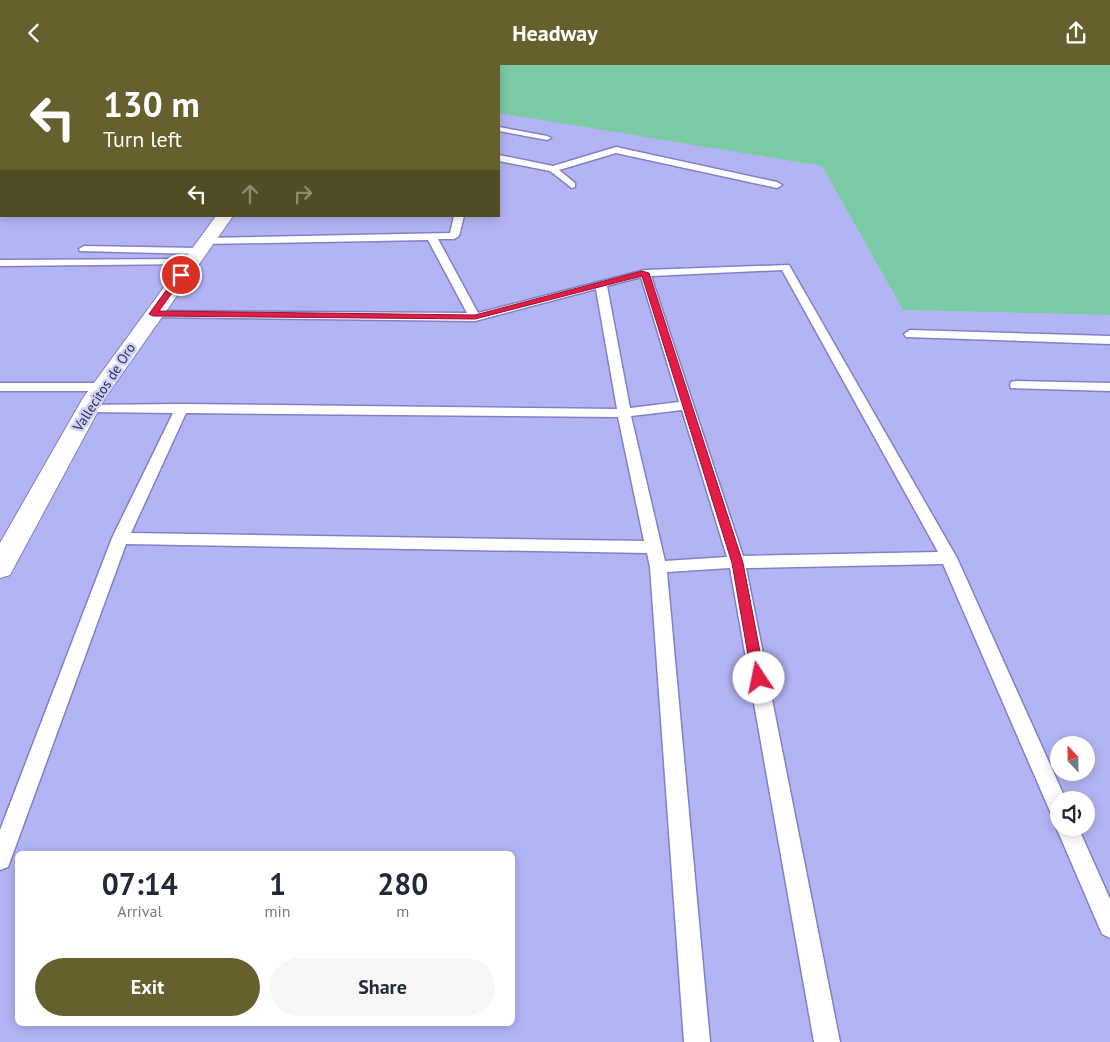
<!DOCTYPE html>
<html lang="en">
<head>
<meta charset="utf-8">
<style>
  body { margin:0; font-family:"PT Sans",sans-serif; background:#f6f6f7; color:#1f2937; height:100vh; display:flex; flex-direction:column; font-size:19px; white-space:nowrap }
  * { box-sizing:border-box; margin:0 }
  p { font-size:16px; color:#747a83 }
  .icon { flex:none; width:28px; height:28px; fill:none; stroke:currentColor; stroke-width:2; stroke-linecap:round; stroke-linejoin:round }
  .map { position:relative; flex:1; overflow:hidden }
  .sheet { position:absolute; left:15px; top:786px; width:500px; height:175px; display:flex; flex-direction:column; background:#fff; border-radius:8px; box-shadow:0 2px 12px #0003 }
  .sheet>* { flex:none }
  .top-card { position:absolute; left:0px; top:0px; width:500px; height:152px; box-shadow:0 2px 12px #0003; background:#65602d; color:#fff; overflow:hidden }
  .needle { width:32px; rotate:338deg }
  .buttons { position:absolute; left:1050px; top:671px; display:grid; gap:10px }
  .buttons a { display:grid; place-items:center; width:45px; height:45px; border-radius:50%; background:#fff; box-shadow:0 2px 12px #0003; font-size:25px }
  .pin { position:absolute; display:grid; place-items:center; width:42px; height:42px; color:#fff; margin:-21px; border:2px solid #fff; border-radius:50%; box-shadow:0 1px 5px #0007 }
  .me { position:absolute; width:55px; margin:-28px; rotate:349deg; stroke-linejoin:round; filter:drop-shadow(0 0 4px #0008) }
  .turn { display:flex; align-items:center; gap:18px; height:105px; padding:0 20px; font-size:22px }
  .turn .icon { width:65px; height:65px; stroke-width:2.5 }
  .turn b { display:block; font-size:35px; line-height:42px }
  .lanes { display:flex; align-items:center; height:48px; padding:0 20px; background:#0003; justify-content:center; gap:25px; direction:ltr }
  .lanes .off { opacity:.35 }
  .eta { display:flex; justify-content:space-evenly; align-items:center; height:85px; text-align:center }
  .eta b { font-size:30px; font-weight:800; line-height:35px }
  .primary-button { display:flex; gap:10px; margin-top:auto; padding:10px 20px }
  .primary-button a { flex:1; height:58px; border-radius:30px; background:#65602d; color:#fff; font-size:20px; font-weight:800; line-height:58px; text-align:center }
  .primary-button a+a { background:#f6f6f7; color:#1f2937 }
  header { display:flex; justify-content:space-between; align-items:center; height:65px; padding:0 20px; background:#65602d; color:#fff; font-size:22px; font-weight:800 }
  .map>svg:first-child { display:block }
  .built { fill:#b3b4f4; fill-rule:evenodd }
  .green { fill:#7acaa6 }
  .lines { fill:none; stroke-linecap:round; stroke-linejoin:round }
  .service-casing { stroke:#8180c5; stroke-width:3 }
  .minor-casing { stroke:#8180c5; stroke-width:2 }
  .service { fill:#fff; fill-rule:evenodd }
  .minor { fill:#fff; fill-rule:evenodd }
  .route { fill:#e11d48; stroke:#92132f }
  .labels { text-anchor:middle; dominant-baseline:central; stroke-width:5; stroke-linejoin:round; paint-order:stroke }
  .street-label { font-size:14px; fill:#302f4c; stroke:#cfd1fd }
</style>
</head>
<body>
<header><svg class="icon" aria-label="back" viewBox="0 0 24 24"><path d="M15 5l-7 7 7 7"/></svg>Headway<svg class="icon" aria-label="share" viewBox="0 0 24 24"><path d="M12 15V3M7 8l5-5 5 5M5 13v7h14v-7"/></svg></header>
<div class="map">
<svg width="1110" height="977" viewBox="0 0 1110 977">
  <rect width="100%" height="100%" fill="#c1c2fd"/>
  <path class="built" d="M0 26 1 151H499V48L822 101 903 245 1110 250V977H0ZM1059 680H1086V708H1059ZM1059 735H1086V762H1059ZM18 789H512V959H18Z"/>
  <path class="green" d="M57 0H1110V250L903 245 822 101 499 48V1Z"/>
  <g class="lines">
    <g class="service-casing">
      <path id="service" d="M287 0H293V1H287Z
        M0 33H1V37H0Z
        M499 62 547 71 551 73 547 75 499 66Z
        M616 82 777 117 782 120 777 123 616 88 559 105 575 118V122L572 123 550 106 499 96V90L553 101Z
        M1 106V112L0 113V107Z
        M454 151H464L459 171 454 174H438L478 248 645 205 789 200 957 493 1066 735H1059V754L1052 751 943 499 746 503 840 977H814L730 503 667 507 710 977H684L650 502 647 488 126 479 11 794 8 802 0 805V765L112 473 173 348 88 347 81 343 83 340 182 339 617 344 596 224 475 256 153 252 147 249 153 246 467 248 428 175 206 179 201 176 206 173 450 168ZM782 205 938 487 743 491 651 211ZM641 212 679 337 630 343 607 221ZM682 345 727 492 665 496 631 351ZM186 348 618 352 644 476 131 468Z
        M84 181 198 183 203 186 198 189 80 186 79 184Z
        M190 194 194 195 195 197 194 199 0 201V195Z
        M910 265 1110 271V279L906 272 904 269Z
        M1016 316 1110 318V326L1011 323 1010 320 1011 317Z
        M0 318H101L108 322 101 326H0Z
        M1059 756V762H1078L1110 834V873L1102 869 1056 762Z"/>
    </g>
    <g class="minor-casing">
      <path id="minor" d="M0 16H1V24H0Z
        M216 151H233L105 333 10 510 0 513V478L83 333Z"/>
    </g>
    <use href="#service" class="service"/>
    <use href="#minor" class="minor"/>
  </g>
  <path class="route" d="M642 206 649 208 743 498 765 613 763 616 759 618 754 616 752 613 732 498 642 211 475 254 153 251 149 249 178 209 181 208 185 210 159 246 475 250Z"/>
  <g class="labels">
    <g class="street-label">
      <text transform="translate(104 322) rotate(-57)">Vallecitos de Oro</text>
    </g>
  </g>
</svg>
<div class="buttons">
<a><svg class="needle" viewBox="-14 -14 28 28"><path d="M0-13l5 13h-10z" fill="#e53935"/><path d="M0 13l5-13h-10z" fill="#747a83"/></svg></a>
<a><svg class="icon" aria-label="sound" viewBox="0 0 24 24"><path d="M4 9h4l5-4v14l-5-4H4zM17 9q2 3 0 6"/></svg></a>
</div>
<div class="pin" style="left:181px;top:210px;background:#d93025"><svg class="icon" aria-label="arrive" viewBox="0 0 24 24"><path d="M6 21V4h12l-3 4 3 4H6"/></svg></div>
<svg class="me" style="left:759px;top:613px" viewBox="-20 -20 40 40"><circle r="19" fill="#fff"/><path d="M0-13L10 11 0 6-10 11z" fill="#e11d48"/></svg>
<div class="top-card">
<div class="turn"><svg class="icon" aria-label="left" viewBox="0 0 24 24"><path d="M17 20v-9H6M10 6l-5 5 5 5"/></svg><div><b>130 m</b>Turn left</div></div>
<div class="lanes"><svg class="icon" aria-label="left" viewBox="0 0 24 24"><path d="M17 20v-9H6M10 6l-5 5 5 5"/></svg><svg class="icon off" aria-label="ahead" viewBox="0 0 24 24"><path d="M12 20V5M6 11l6-6 6 6"/></svg><svg class="icon off" aria-label="right" viewBox="0 0 24 24"><path d="M7 20v-9h11M14 6l5 5-5 5"/></svg></div>
</div>
<section class="sheet">
<div class="eta">
<div><b>07:14</b><p>Arrival</p></div>
<div><b>1</b><p>min</p></div>
<div><b>280</b><p>m</p></div>
</div>
<div class="primary-button"><a>Exit</a><a>Share</a></div>
</section>
</div>
</body>
</html>
